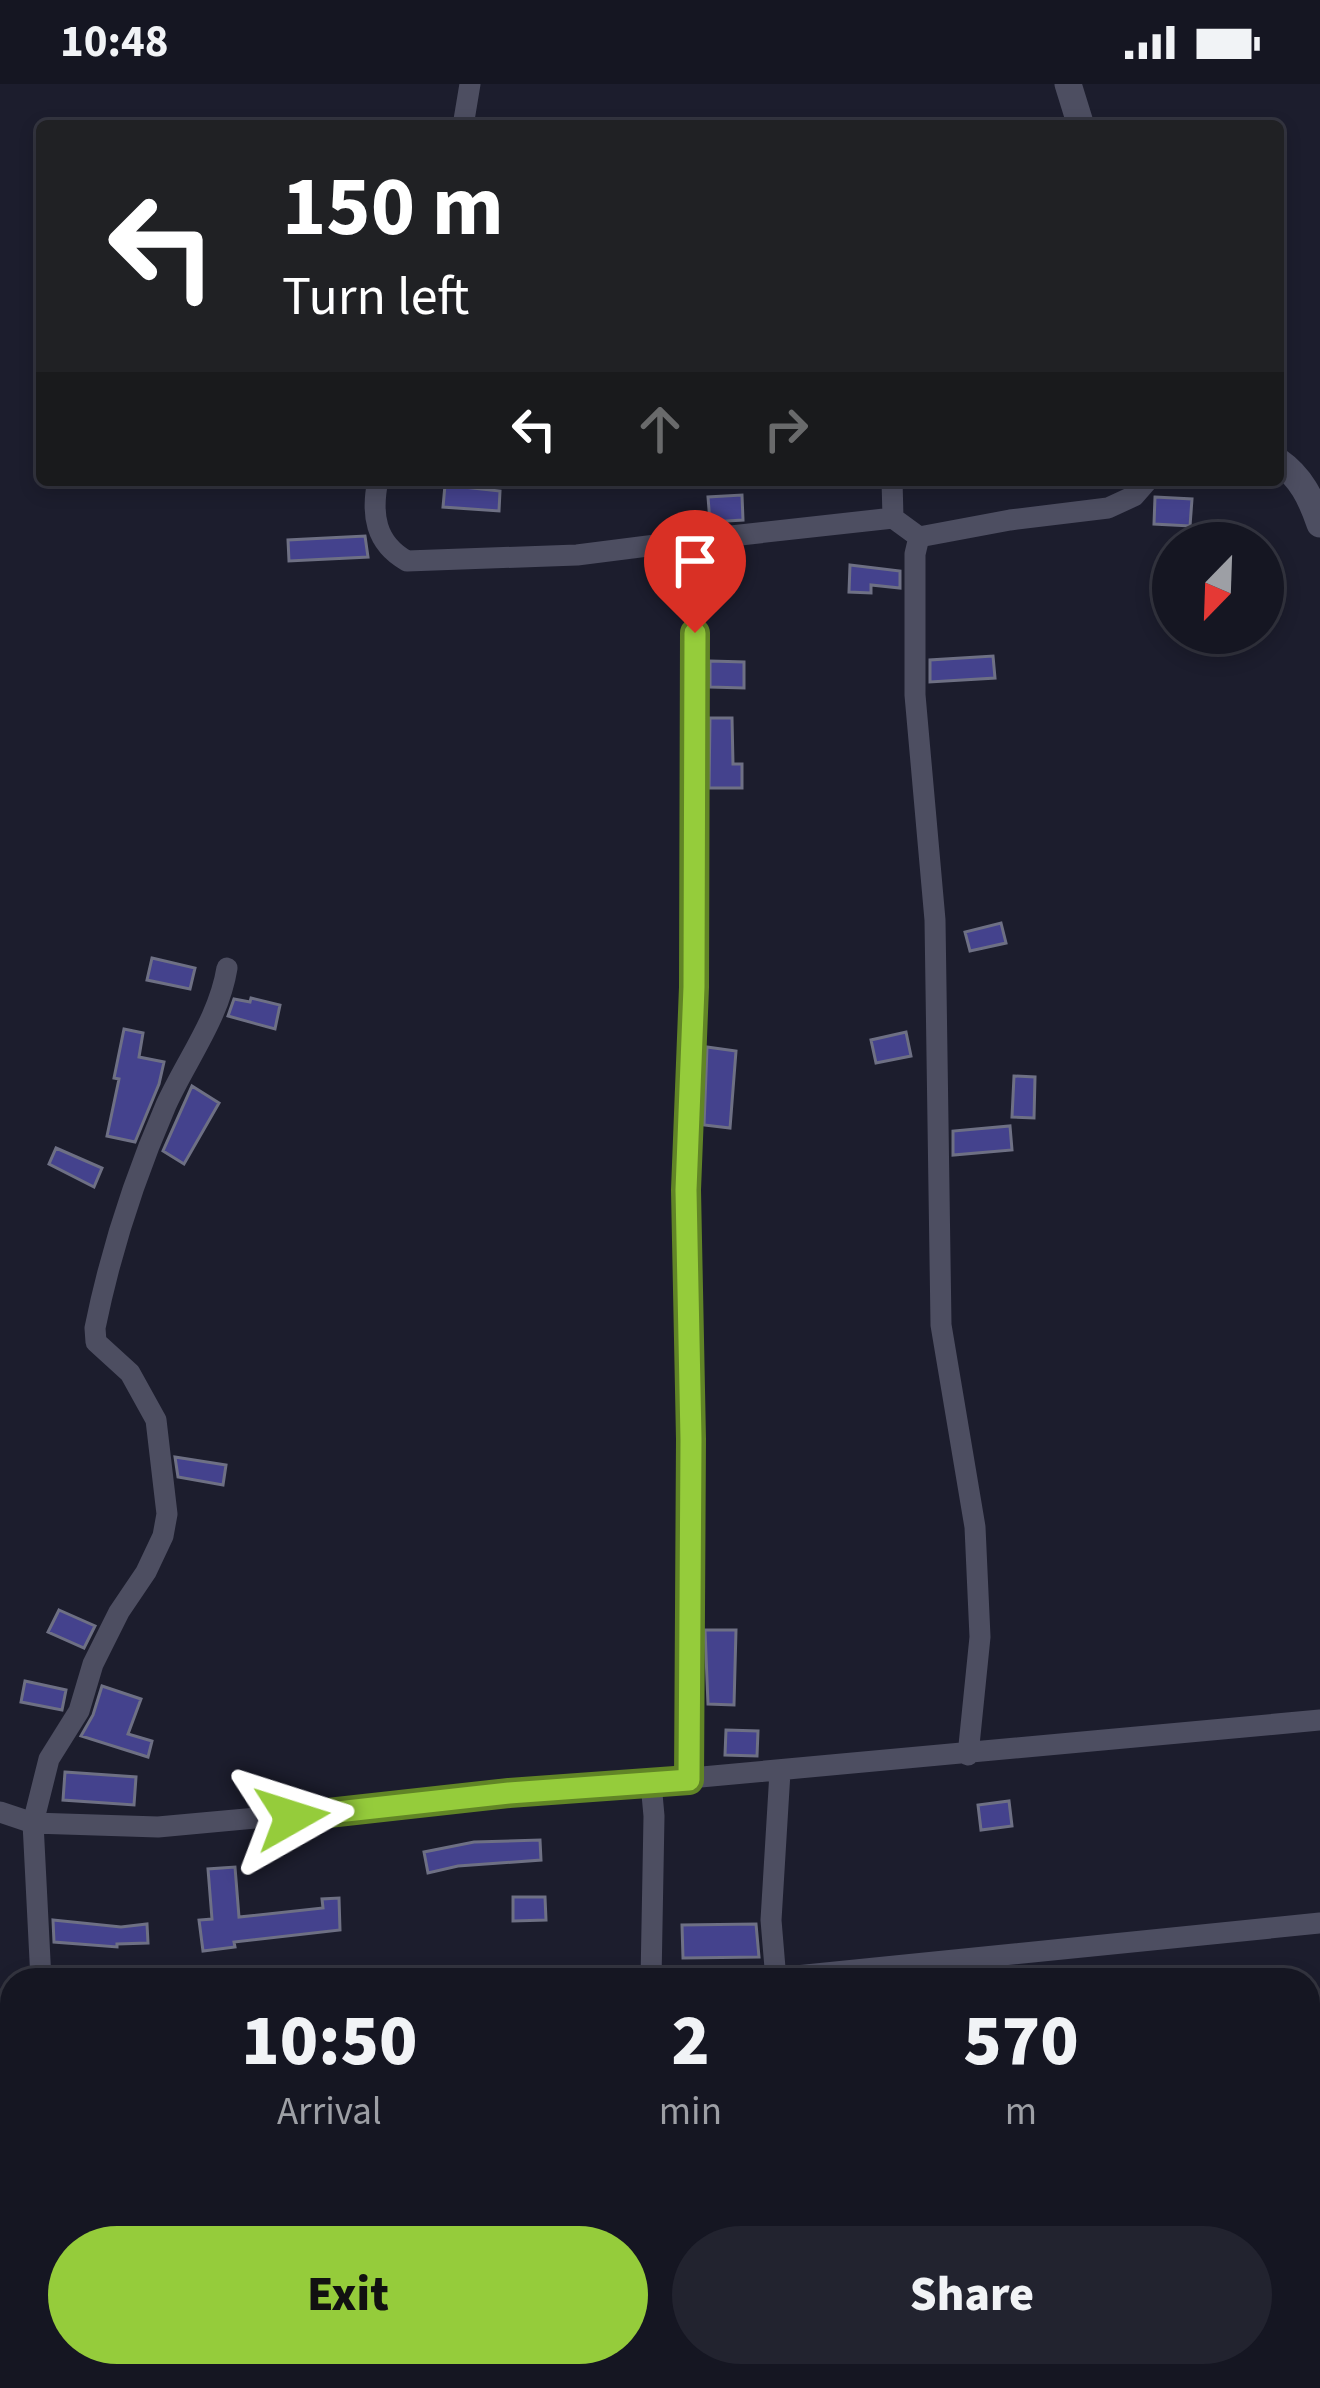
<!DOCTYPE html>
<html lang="en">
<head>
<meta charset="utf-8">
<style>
  body { margin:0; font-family:"Source Sans 3",sans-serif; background:#22232f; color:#f1f3f6; height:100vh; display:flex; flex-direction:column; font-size:45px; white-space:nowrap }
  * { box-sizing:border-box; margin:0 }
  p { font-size:39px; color:#9d9fa5 }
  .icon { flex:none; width:66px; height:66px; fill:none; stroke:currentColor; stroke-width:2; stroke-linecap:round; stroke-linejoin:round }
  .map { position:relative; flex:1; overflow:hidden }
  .panel { position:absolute; left:0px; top:1884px; width:1320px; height:420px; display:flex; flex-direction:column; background:#151622; border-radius:36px 36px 0 0; box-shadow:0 6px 18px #0003,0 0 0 3px #343540 }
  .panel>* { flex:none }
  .hud { position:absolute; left:36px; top:36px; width:1248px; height:366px; border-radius:12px; box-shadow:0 6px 18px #0003,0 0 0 3px #343540; background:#202124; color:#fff; overflow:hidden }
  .needle { width:78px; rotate:203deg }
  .tools { position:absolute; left:1152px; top:438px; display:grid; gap:24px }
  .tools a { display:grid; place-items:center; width:132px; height:132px; border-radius:50%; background:#151622; box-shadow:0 6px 18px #0003,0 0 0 3px #343540; font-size:60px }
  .pin { position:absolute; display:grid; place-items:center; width:102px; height:102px; color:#fff; margin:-123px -51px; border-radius:50% 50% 50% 0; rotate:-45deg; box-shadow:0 0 12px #0007 }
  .pin .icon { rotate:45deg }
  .me { position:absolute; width:132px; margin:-66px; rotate:84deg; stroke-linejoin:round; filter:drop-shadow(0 0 9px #0008) }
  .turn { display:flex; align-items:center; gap:42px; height:252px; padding:0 48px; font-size:54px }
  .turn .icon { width:156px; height:156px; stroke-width:2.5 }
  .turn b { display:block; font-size:84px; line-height:102px }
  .lanes { display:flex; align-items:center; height:114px; padding:0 48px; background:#0003; justify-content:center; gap:60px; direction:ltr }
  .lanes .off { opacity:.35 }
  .eta { display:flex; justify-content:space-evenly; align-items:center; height:204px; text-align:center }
  .eta b { font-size:72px; font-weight:800; line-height:84px }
  .button { display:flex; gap:24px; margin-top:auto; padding:24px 48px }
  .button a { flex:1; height:138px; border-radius:72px; background:#95cc3b; color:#111; font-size:48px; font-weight:800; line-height:138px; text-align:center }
  .button a+a { background:#22232f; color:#f1f3f6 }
  .status { display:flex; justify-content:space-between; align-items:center; height:84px; padding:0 60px; background:#151622; direction:ltr }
  .status svg { height:33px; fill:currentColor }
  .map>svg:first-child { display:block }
  .building { fill:#44428d; stroke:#6e7084; stroke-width:3 }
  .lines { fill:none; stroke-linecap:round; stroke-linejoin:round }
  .minor { stroke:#4d4e61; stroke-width:21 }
  .tertiary { stroke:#4d4e61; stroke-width:27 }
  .route-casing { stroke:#618526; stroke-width:30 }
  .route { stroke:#95cc3b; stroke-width:21 }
</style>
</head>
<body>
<div class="status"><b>10:48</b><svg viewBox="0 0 49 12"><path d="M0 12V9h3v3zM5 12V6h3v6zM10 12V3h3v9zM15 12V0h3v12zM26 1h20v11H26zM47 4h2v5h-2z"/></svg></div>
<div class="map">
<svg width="1320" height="2304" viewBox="0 0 1320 2304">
  <rect width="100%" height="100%" fill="#1c1d2d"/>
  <path class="building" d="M445 401 500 407 499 427 443 423Z
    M742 411 743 436 710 438 708 413Z
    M1155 413 1192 415 1190 442 1154 440Z
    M365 452 368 473 289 477 288 456Z
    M850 481 900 487V504L871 501V509L849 508Z
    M993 572 995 594 930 598V576Z
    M710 577 744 578V604L710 603Z
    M710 634H732L733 680H742V704H709Z
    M1001 839 1006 859 970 867 965 848Z
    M152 874 195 884 190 905 147 896Z
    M251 914 280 921 275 945 228 932 234 915 250 918Z
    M124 945 143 949 139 973 164 978 159 1000 135 1058 107 1052 119 995 114 994Z
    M906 948 911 972 876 979 871 956Z
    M707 963 736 967 730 1044 704 1041Z
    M1014 992 1035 993 1034 1034 1012 1033Z
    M192 1002 219 1019 184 1080 163 1067Z
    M1010 1042 1012 1066 953 1071V1047Z
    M56 1064 102 1084 94 1103 49 1080Z
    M175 1373 226 1381 223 1401 178 1393Z
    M59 1526 95 1542 84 1564 48 1548Z
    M705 1546H736L734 1621 708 1620Z
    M25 1597 66 1606 62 1626 21 1618Z
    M102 1602 141 1615 128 1650 152 1657 148 1673 81 1652 93 1631Z
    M726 1646 758 1647 757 1672 725 1671Z
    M65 1688 136 1693 134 1721 63 1716Z
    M1009 1717 1012 1742 981 1746 978 1721Z
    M540 1756 541 1776 458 1782 428 1789 424 1768 474 1758Z
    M235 1783 239 1833 323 1824 322 1815 339 1814 340 1846 234 1858 235 1863 203 1867 199 1836 212 1835 208 1785Z
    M513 1813H545L546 1836 513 1837Z
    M53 1836 121 1843 147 1840 148 1859 117 1860V1863L54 1858Z
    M756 1840 759 1873 683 1874 682 1841Z"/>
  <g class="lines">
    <path class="minor" d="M463 42 470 0
      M378 396C371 430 375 459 407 477L577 471 695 456 694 903 686 1106 689 1696
      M892 396 893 434
      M919 453 915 470V611L935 836 941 1241 975 1443 980 1553 968 1671
      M695 456 893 434 919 453 1010 436 1108 424 1134 412 1148 396
      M651 1699 654 1732 651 1896
      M0 1728 33 1739 158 1743 1320 1636
      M776 1894 1320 1839
      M41 1896 33 1739 49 1675 79 1627 93 1580 119 1528 146 1488 163 1452 167 1430 156 1336 130 1289 96 1258 95 1244C110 1170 136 1090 166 1021 187 975 219 934 227 884
      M776 1896 771 1836 780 1688
      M781 2292V2304
      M24 2304V2292"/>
    <path class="tertiary" d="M1068 0 1081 42
      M1278 377C1301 393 1311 414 1320 440"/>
  </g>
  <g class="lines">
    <g class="route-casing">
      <path id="route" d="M292 1733 509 1709 689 1696 691 1355 686 1106 694 903 695 549"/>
    </g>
    <use href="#route" class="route"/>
  </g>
</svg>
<div class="tools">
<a><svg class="needle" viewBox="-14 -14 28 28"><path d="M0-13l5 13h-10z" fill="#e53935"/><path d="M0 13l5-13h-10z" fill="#9d9fa5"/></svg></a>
</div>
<div class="pin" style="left:695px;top:549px;background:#d93025"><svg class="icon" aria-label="arrive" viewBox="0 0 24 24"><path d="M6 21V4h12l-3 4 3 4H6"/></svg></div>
<svg class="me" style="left:292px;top:1733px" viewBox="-20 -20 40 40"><path d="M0-17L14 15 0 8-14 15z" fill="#95cc3b" stroke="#fff" stroke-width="4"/></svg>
<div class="hud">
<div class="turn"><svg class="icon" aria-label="left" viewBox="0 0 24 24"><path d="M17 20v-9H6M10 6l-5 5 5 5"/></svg><div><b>150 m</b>Turn left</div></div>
<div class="lanes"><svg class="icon" aria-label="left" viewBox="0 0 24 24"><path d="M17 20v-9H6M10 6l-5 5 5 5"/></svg><svg class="icon off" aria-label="ahead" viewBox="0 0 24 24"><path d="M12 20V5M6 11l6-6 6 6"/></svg><svg class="icon off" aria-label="right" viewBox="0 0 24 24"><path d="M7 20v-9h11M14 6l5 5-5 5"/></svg></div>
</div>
<section class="panel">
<div class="eta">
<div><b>10:50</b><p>Arrival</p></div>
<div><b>2</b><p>min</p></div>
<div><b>570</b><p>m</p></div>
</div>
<div class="button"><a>Exit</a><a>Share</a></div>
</section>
</div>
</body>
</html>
